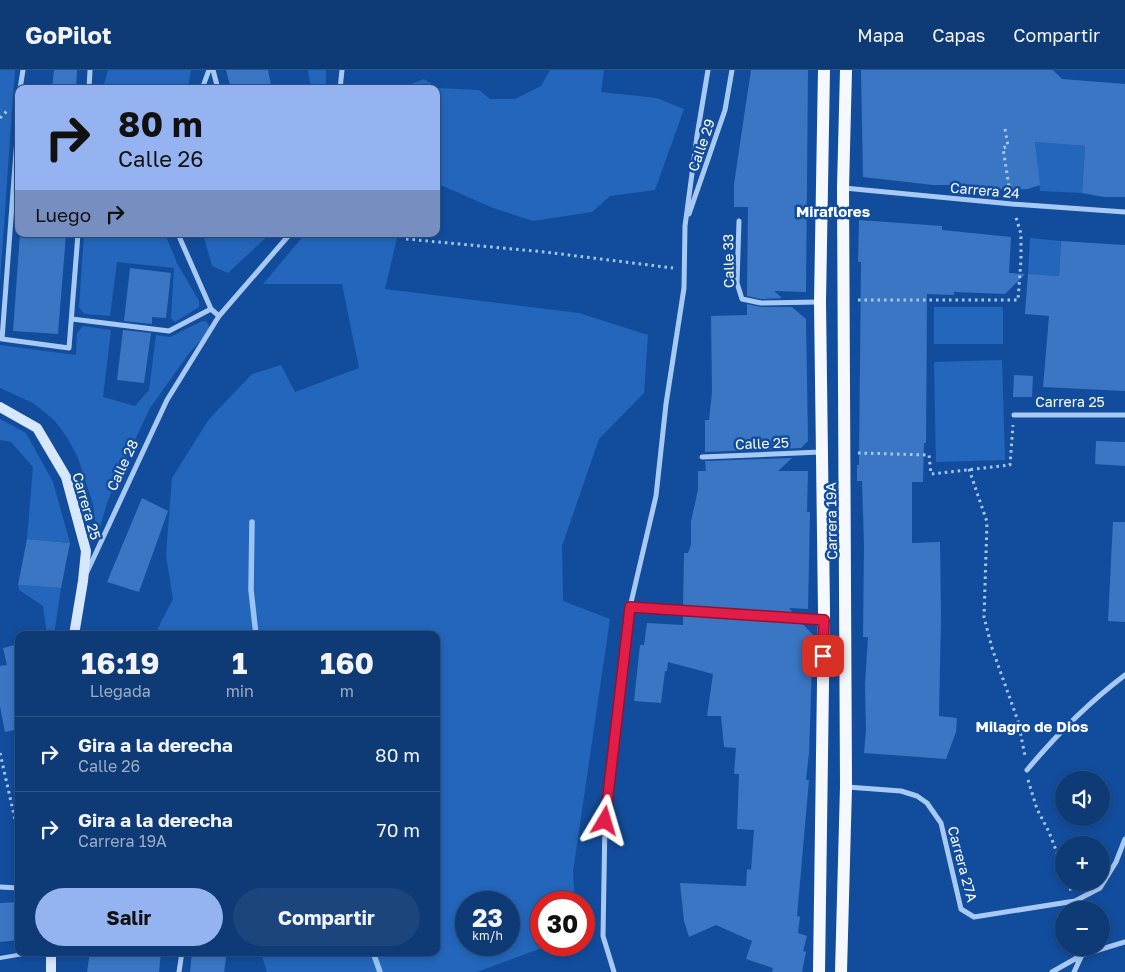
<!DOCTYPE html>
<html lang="es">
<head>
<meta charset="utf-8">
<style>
  body { margin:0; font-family:"Golos Text",sans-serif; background:#1c457e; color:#f1f3f6; height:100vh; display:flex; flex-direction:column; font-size:19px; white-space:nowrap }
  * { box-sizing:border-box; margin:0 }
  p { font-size:16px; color:#9badc5 }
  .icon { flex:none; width:28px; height:28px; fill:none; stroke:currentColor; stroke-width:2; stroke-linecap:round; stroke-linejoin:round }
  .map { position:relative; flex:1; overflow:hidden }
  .side { position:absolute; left:15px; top:561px; width:425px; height:325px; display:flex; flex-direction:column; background:#0e3a76; border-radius:10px; box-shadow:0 2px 8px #0003,0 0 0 1px #2e5488 }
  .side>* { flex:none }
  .top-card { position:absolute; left:15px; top:15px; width:425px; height:152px; border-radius:10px; box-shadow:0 2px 8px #0003,0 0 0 1px #2e5488; background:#95b2f1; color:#111; overflow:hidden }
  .controls { position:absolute; left:1055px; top:701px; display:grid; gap:10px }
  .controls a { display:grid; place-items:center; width:55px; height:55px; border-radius:50%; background:#0e3a76; box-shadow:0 2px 8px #0003,0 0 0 1px #2e5488; font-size:25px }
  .speed { position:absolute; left:455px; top:821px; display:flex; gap:10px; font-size:25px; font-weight:700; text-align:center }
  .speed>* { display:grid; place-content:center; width:65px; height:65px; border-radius:50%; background:#0e3a76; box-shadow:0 2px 8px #0003,0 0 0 1px #2e5488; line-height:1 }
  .speed small { font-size:12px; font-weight:400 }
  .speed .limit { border:8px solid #d22; background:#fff; color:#111 }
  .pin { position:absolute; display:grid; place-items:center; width:42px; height:42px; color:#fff; margin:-21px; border-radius:10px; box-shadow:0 2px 8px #0006 }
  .me { position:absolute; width:55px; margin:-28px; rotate:7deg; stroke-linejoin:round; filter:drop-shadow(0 0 4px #0008) }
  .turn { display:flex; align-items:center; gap:18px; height:105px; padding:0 20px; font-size:22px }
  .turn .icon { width:65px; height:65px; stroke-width:2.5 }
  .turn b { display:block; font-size:35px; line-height:42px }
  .then { display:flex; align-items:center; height:48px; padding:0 20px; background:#0003; gap:10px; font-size:19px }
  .eta { display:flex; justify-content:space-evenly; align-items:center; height:85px; text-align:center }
  .eta b { font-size:30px; font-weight:700; line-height:35px }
  .cta { display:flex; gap:10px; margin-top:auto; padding:10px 20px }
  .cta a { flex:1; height:58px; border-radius:30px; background:#95b2f1; color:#111; font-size:20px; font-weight:700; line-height:58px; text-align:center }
  .cta a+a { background:#1c457e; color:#f1f3f6 }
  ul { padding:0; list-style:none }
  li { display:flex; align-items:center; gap:15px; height:75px; padding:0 20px; border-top:1px solid #2e5488 }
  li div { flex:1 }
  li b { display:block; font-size:19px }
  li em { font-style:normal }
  header { display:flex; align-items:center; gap:30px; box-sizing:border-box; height:70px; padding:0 25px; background:#0e3a76; border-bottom:1px solid #2e5488 }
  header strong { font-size:24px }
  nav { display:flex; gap:28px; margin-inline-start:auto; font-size:18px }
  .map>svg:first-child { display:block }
  .green { fill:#2466bb; fill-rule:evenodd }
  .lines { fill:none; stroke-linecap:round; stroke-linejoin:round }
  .stream { stroke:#99c4f7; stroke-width:5.5 }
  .building { fill:#3b76c4 }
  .path { stroke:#a7c9f4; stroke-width:3; stroke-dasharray:2.5 4; stroke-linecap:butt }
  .lane { stroke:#a7c9f4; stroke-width:4 }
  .street { stroke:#a7c9f4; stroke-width:5 }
  .secondary { stroke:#d7e7fd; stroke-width:10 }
  .primary { stroke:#f5f9ff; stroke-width:12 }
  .route-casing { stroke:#92132f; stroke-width:12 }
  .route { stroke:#e11d48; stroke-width:9 }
  .labels { text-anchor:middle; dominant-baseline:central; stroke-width:5; stroke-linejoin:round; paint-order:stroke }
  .street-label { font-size:14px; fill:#fff; stroke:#124d9d }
  .neighbourhood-label { font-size:15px; font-weight:bold; fill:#fff; stroke:#124d9d }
</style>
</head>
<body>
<header>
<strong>GoPilot</strong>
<nav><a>Mapa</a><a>Capas</a><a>Compartir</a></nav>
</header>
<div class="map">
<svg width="1125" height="902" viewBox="0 0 1125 902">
  <rect width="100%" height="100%" fill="#124d9d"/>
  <path class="green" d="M0 0H15L0 211Z
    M108 0H191L188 19H97L104 14Z
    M308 0H326V19H311Z
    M550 0H604L601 22 657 28 684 39 655 120 610 126 592 142 533 151 493 138 436 113V19H403V17L424 9 438 18 479 20 490 29H515L541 16Z
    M1035 72 1085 76 1082 123 1040 121Z
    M84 164H165L177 193 199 231V237L175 252 171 248 174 198 117 192 110 246 84 244 79 237Z
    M203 164H270L228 203 212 196Z
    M305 164H398L385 219 579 243 648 265 644 323 599 369 562 476 563 531 610 549 573 802 575 832H541V875H550L477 902H267L261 883 436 882V565H161L157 560 173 529 166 485 172 408 209 349 252 304 281 295 295 322 359 298 342 214H263ZM466 832H509V875H466Z
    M1030 168 1061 171 1059 206 1028 204Z
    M934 237H1003V274H934Z
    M206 251 209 256 208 263 190 282 150 338 124 393 108 430 100 457 95 450 93 434 78 388 67 367 54 350 33 333 0 318V275L76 285 77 263 83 256 111 260 103 327 135 336 149 320 156 265 170 267 200 252Z
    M1002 290 1005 390 936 392 934 292Z
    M0 349 26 363 53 412 70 473 27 469 33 397 11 372 0 370Z
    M18 515 61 518 54 565H47L43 536 19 520Z"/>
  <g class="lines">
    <path class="stream" d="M252 452 251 520 256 565
      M373 882 380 902"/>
  </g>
  <path class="building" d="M54 0H77L76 19H52Z
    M226 0H268L272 19H231Z
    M751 0H808L806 222 774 221 782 228 761 229 747 226 748 137H734V114Z
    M861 0H1053L1062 9 1125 14V127H1104L1082 123 1085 76 1035 72 1040 115 1028 119 1009 120 980 118 967 115H933L863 107Z
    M859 150 942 156V160L1011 167 1009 203 1025 204 1005 224 954 222V225L927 224 926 373H924L923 412H912V473L940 472 941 548 939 646 957 648 956 662 946 689 864 683 866 660 865 615 868 567H863L864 475 862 411H857V395H859L861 192H858Z
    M20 164H66L58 264 13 261Z
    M1061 171 1125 175V321L1043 317 1049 246 1025 244 1028 204 1059 206Z
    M130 198 171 203 166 248 152 247V254L124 251Z
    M747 234 761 237H792L806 249 808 371 801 378 705 382V350H709L712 322 711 246 747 245Z
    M123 260 151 263 144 313 117 310Z
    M1014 305 1033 306 1032 327H1013Z
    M1096 371 1125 372V396L1095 394Z
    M792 388 778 401H808L807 442H810L808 539 789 538 794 544 683 536 684 483H688L691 475V451L698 420V401H706L705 391Z
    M142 428 168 441 139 522 107 512Z
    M1113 452H1125V552L1108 551Z
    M27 469 70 473 61 518 18 515Z
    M683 545 802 553 813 565 809 683 806 710H809L797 846 800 847 798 863 807 866 803 881 806 882 802 902H772L773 898 746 889 752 871 716 855 689 867 684 851 680 813 746 816 747 799 751 800 754 760 737 759 739 704H734L736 678 724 677 721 646H707L713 604 668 592 667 601H665L661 633 634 631 640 575H644L647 553 683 555Z
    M19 574V659L5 662 0 636V596L7 595 3 578Z
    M19 832V870L0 872V833Z
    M90 882H161L159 902H87Z
    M192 882H227L224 902H190Z"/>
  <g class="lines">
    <path class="path" d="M0 48 7 41
      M1005 59 1008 76 1003 78 1010 123
      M406 169 545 182 673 198
      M858 230H1018L1021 190V164L1015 144
      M858 383 929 385 931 404 1010 395 1013 355
      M969 399 987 452 984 547 992 578 1018 651 1025 686
      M0 683 19 767
      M1028 710 1037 739 1049 762 1064 801
      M1068 812 1071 821"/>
    <path class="lane" d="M0 888 35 882"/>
    <path class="street" d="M213 0 218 19
      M20 19 23 0
      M89 19 90 0
      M202 19 209 0
      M340 19 342 0
      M19 41 2 269 69 278 78 164
      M844 118 1012 134 1125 142
      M689 144 725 40 732 0
      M739 151 737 213 742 229 761 233 819 232
      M178 164 211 239 219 246
      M72 249 169 261 211 239
      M1014 345H1125
      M702 387 821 382
      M87 502 167 330 219 246 290 164
      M630 537 824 550
      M1027 700C1057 664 1088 633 1125 605
      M847 717 901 721 917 726 927 733 941 753 961 839 974 847 1075 831 1100 818 1116 792 1125 769
      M0 817 19 818
      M1075 831 1076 840
      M179 902 182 882
      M614 902 603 866 605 751 630 537 656 426 666 334 684 218 685 156 697 66 708 0
      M1052 902 1082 885 1125 872
      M1074 902 1082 885 1081 878"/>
    <path class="secondary" d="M0 337 37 358 66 407 86 481 83 511 74 565
      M51 882V902"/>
    <path class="primary" d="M819 902 824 541 820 232 824 0
      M841 902 846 717 843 118 846 0"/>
  </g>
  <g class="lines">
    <g class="route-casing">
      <path id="route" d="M605 751 630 537 824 550 823 586"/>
    </g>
    <use href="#route" class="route"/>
  </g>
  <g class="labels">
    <g class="street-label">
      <text transform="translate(701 75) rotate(-71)">Calle 29</text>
      <text transform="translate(985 120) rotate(5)">Carrera 24</text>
      <text transform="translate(728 191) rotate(-91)">Calle 33</text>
      <text x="1070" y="331">Carrera 25</text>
      <text transform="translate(762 373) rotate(-2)">Calle 25</text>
      <text transform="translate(122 395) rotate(-65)">Calle 28</text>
      <text transform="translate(87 436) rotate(74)">Carrera 25</text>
      <text transform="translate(831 451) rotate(-91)">Carrera 19A</text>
      <text transform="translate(963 794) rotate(75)">Carrera 27A</text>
    </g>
    <g class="neighbourhood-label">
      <text x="833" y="141">Miraflores</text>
      <text x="1032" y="656">Milagro de Dios</text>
    </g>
  </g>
</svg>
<div class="controls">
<a><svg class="icon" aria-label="sound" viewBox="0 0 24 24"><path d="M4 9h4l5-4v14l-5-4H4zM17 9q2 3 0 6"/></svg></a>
<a>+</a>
<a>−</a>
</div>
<div class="speed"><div>23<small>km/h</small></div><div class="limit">30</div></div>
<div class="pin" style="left:823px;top:586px;background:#d93025"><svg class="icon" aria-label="arrive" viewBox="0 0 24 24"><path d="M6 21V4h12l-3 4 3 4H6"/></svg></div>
<svg class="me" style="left:605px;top:751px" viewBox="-20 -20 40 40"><path d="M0-17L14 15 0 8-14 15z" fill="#e11d48" stroke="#fff" stroke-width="4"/></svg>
<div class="top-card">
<div class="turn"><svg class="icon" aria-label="right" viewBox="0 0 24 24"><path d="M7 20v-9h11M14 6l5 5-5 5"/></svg><div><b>80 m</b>Calle 26</div></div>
<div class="then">Luego<svg class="icon" aria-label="right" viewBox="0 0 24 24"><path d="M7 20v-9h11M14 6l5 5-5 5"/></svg></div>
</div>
<section class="side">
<div class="eta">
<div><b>16:19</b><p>Llegada</p></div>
<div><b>1</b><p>min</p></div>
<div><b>160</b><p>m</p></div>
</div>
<ul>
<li><svg class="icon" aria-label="right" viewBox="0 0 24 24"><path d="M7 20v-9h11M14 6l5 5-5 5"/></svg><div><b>Gira a la derecha</b><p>Calle 26</p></div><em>80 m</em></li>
<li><svg class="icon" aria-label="right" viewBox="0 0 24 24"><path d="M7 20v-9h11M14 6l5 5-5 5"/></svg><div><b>Gira a la derecha</b><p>Carrera 19A</p></div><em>70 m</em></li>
</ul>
<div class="cta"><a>Salir</a><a>Compartir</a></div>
</section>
</div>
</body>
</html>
